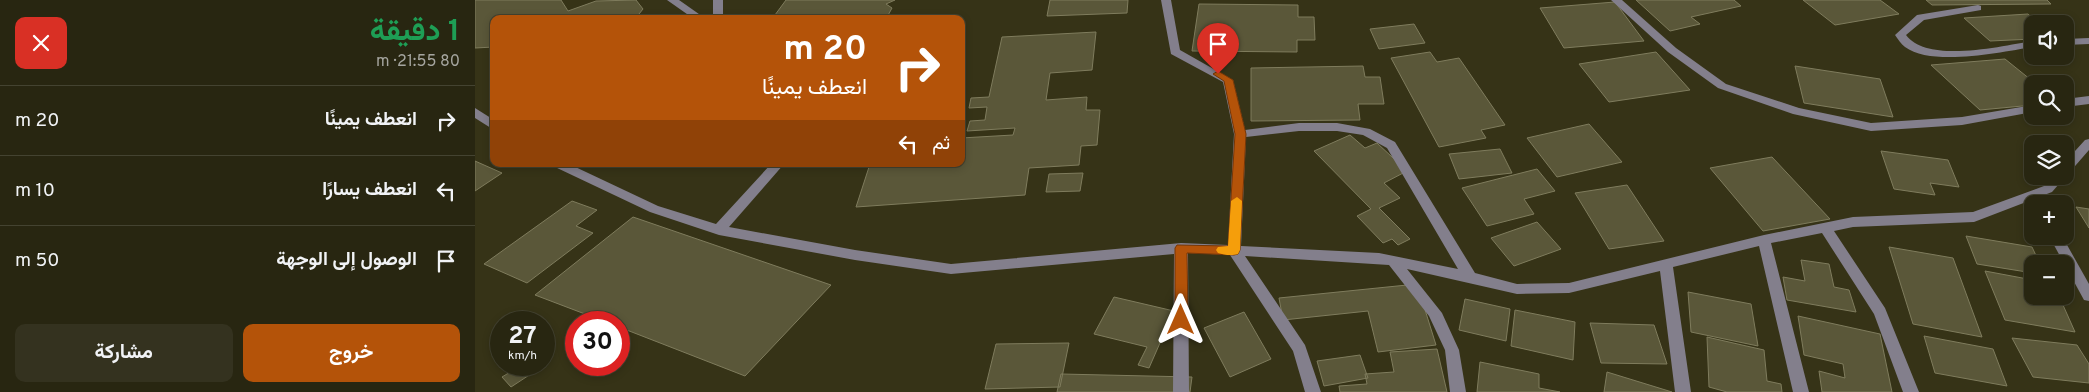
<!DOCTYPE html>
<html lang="ar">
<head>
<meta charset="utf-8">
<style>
  body { margin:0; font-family:Overpass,Vazirmatn,sans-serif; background:#34321f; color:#f1f3f6; direction:rtl; height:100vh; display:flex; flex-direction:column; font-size:19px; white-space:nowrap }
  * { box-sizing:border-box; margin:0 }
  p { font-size:16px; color:#a5a59f }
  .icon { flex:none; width:28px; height:28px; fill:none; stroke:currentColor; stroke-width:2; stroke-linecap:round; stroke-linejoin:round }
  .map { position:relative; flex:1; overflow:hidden; direction:ltr }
  .sheet { display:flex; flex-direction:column; background:#282611; width:475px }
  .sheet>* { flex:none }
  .guide { position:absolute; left:15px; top:15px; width:475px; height:152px; border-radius:10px; box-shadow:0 2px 8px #0003,0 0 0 1px #444331; direction:rtl; background:#b45309; color:#fff; overflow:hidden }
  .tools { position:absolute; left:1549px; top:15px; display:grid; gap:10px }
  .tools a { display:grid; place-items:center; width:50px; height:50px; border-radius:10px; background:#282611; box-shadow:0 2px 8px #0003,0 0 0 1px #444331; font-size:25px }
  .speed { position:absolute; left:15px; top:311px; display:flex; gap:10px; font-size:25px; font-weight:700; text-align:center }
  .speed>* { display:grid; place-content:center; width:65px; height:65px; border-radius:50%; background:#282611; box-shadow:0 2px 8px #0003,0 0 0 1px #444331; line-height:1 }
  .speed small { font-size:12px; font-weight:400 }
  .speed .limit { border:8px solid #d22; background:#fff; color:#111 }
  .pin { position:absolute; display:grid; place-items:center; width:42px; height:42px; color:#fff; margin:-51px -21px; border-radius:50% 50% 50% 0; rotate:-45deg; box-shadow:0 0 5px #0007 }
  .pin .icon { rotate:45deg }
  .me { position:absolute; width:55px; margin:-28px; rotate:0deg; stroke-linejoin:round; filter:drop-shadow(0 0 4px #0008) }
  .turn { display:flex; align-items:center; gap:18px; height:105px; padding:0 15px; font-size:22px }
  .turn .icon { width:65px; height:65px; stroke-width:2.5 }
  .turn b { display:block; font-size:35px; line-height:42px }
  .then { display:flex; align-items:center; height:48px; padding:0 15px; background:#0003; gap:10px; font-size:19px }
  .round { display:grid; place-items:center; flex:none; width:52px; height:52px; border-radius:10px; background:#34321f }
  .overview { display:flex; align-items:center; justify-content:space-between; height:85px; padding:0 15px }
  h1 { font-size:30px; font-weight:700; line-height:38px; color:#1e9e55 }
  .primary-button { display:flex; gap:10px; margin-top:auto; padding:10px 15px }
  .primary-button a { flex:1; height:58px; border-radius:10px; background:#b45309; color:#fff; font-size:20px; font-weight:700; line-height:58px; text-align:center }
  .primary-button a+a { background:#34321f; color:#f1f3f6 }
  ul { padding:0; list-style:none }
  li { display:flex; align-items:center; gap:15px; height:70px; padding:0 15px; border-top:1px solid #444331 }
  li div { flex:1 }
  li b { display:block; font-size:19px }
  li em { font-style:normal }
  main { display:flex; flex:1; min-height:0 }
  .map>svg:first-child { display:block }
  .building { fill:#5a5739; stroke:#7f7c5d }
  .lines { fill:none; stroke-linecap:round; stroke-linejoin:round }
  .minor { fill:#837f8c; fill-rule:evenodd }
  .route { fill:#b45309; stroke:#753606 }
  .slow { fill:#f59e0b }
</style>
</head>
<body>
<main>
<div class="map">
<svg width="1614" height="392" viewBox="0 0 1614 392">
  <rect width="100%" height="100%" fill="#363317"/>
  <path class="building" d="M0 0H86L93 11 121 1 161 0 168 9 160 19H19V47L0 48Z
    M311 0H420L411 4 417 8 411 19H297Z
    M575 0H653L652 13 572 16Z
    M1161 0H1259L1266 6 1216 17 1225 24 1195 31Z
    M1328 0H1405L1424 14 1360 25Z
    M1451 0H1572L1576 4 1457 5Z
    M1140 2 1169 41 1089 48 1065 8Z
    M724 4 823 5V17H839L840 40H822V52L717 51Z
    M1553 14 1561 21 1574 20 1579 24H1558V39L1515 41 1489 18Z
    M939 24 950 43 904 49 895 29Z
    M621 32 617 70 575 73 571 100 612 97 611 110H625L622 145 606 146 604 165 554 168 550 195 381 207 395 164H486V138L538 135 540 128 492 131 495 121 510 120 512 107 494 108 496 98 514 97 527 37Z
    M955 52 962 62 984 58 1030 125 1006 130 1011 138 964 147 916 58Z
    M1181 52 1215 90 1134 102 1104 64Z
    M1530 59 1561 84H1558V105L1505 110 1456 65Z
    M888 66 890 77H905L909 104H883L885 120 776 121V68Z
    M1320 66 1405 79 1418 117 1329 103Z
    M1114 124 1147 162 1082 177 1052 138Z
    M875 135 890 148 902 143 932 171 909 183 925 198 904 208 935 239 923 245 917 239 908 243 882 216 896 209 839 151Z
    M1025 149 1037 173 984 179 974 154Z
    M1406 151 1473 160 1484 187 1455 183 1460 195 1419 189Z
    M1297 157 1355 219 1288 231 1235 168Z
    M0 161 27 173 0 191Z
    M1062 169 1080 191 1049 199 1059 214 1012 226 987 188Z
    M608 173 605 191 571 192 574 174Z
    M1152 185 1189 241 1134 249 1100 193Z
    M97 201 122 210 101 226 118 233 52 283 9 264Z
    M1601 207 1614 209V228Z
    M158 217 356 285 270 376 144 327V322H131L60 295Z
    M1062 222 1086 249 1039 266 1016 238Z
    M1491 236 1557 247 1565 264H1558V273L1502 264Z
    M1414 247 1478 258 1507 337 1438 324Z
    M1326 260 1354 264 1359 287 1374 290 1381 312 1312 300 1308 277 1330 281Z
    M1510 271 1558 280V296H1584L1600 332 1530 320Z
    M942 284 961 345 903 352 893 311 808 320 804 298Z
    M1213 292 1276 304 1283 346 1216 332Z
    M639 297 699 311 674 368 663 365 672 347 619 334Z
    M990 299 1035 309 1031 341 984 330Z
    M1040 310 1100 322 1098 360 1036 346Z
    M769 312 796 359 755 377 729 328Z
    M1323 316 1405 334 1417 392H1347L1344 371 1370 378 1368 364 1329 355Z
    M1115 323 1179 325 1192 364 1126 363Z
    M1449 336 1518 349 1532 386 1460 373Z
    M1232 337 1289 350 1292 381 1306 384 1307 392H1252L1234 387Z
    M1537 338 1602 345 1614 364V383L1558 377Z
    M594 343 585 387 510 389 521 344Z
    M962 349 972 392H865L864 386 892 384 890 374 919 372 915 352Z
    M885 355 893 378 849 386 842 361Z
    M1005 362 1064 374V388L1085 392H1002Z
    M47 365H62L65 368 36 387 27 377Z
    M109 365H133L129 370 107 368Z
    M1132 372 1197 392H1129Z
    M586 374 717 377 715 392H582Z"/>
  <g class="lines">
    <path class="minor" d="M192 0H204L231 19H219Z
      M238 0H248V19H238Z
      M686 0H696L705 50 758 80 770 130 824 123H862L895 129 920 142 1000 273 1042 284 1094 283 1289 235 1378 217 1498 212 1569 186 1578 176H1590V162L1610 140 1614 139V150L1594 173 1590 174 1591 176 1577 192 1499 222 1378 227 1359 231 1410 308 1444 392H1428L1399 314 1347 233 1296 243 1334 392H1318L1284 246 1198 267 1216 392H1200L1185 271 1094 293 1042 294 932 269 967 313 984 350 991 392H975L970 350 954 316 914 265 770 256 830 345 846 392H830L818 351 755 255 713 253 714 392H698L699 254 476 274 380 260 244 235 175 212 80 167 78 164H94L183 206 241 224 296 164H309L254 227 380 250 476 264 706 243 753 245 759 134 748 82 696 54ZM824 131H862L888 135 912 148 983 269 904 253 766 246 771 137Z
      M1136 0H1147L1201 48 1251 84 1324 108 1396 123 1487 117 1558 105V112L1487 125 1396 131 1318 114 1243 88 1193 52Z
      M1503 5 1506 6V10L1449 20 1431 35C1453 64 1526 46 1558 41V47C1526 52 1457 67 1430 47 1426 44 1423 39 1420 35L1442 15Z
      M1614 38V44L1590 45V39Z
      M1614 96V104L1590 107V99Z
      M0 108 19 120V130L0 118Z
      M1574 236H1587L1614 284V301L1609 300Z"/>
  </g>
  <path class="route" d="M743 71 758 80 771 134 765 250 763 254 759 255 712 253 713 320 711 324 706 325 702 324 700 320V248L702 245 753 246 760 134 749 81 738 74Z"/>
  <path class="slow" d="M762 197 767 201 765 250 763 254C757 256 749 255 743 253L741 250 743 247 753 246 756 201Z"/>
</svg>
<div class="tools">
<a><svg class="icon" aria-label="sound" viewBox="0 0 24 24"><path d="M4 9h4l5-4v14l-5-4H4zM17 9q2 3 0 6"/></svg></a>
<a><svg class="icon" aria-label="search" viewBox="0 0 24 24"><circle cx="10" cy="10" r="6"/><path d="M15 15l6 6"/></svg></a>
<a><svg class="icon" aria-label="layers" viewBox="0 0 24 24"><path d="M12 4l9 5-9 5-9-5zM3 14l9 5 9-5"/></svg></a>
<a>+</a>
<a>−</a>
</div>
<div class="speed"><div>27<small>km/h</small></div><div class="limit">30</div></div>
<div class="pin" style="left:743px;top:74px;background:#d93025"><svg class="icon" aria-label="arrive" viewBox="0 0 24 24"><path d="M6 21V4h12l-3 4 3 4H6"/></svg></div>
<svg class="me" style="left:706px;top:320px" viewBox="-20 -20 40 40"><path d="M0-17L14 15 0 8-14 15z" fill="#b45309" stroke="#fff" stroke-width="4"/></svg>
<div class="guide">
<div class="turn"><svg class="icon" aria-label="right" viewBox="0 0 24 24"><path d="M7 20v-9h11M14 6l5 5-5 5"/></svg><div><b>20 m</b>انعطف يمينًا</div></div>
<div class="then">ثم<svg class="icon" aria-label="left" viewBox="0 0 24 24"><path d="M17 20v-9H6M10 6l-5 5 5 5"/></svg></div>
</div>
</div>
<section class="sheet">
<div class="overview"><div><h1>1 دقيقة</h1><p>80 m · 21:55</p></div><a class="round" style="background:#d93025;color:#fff"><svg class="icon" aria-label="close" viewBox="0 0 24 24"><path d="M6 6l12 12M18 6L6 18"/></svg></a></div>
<ul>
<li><svg class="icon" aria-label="right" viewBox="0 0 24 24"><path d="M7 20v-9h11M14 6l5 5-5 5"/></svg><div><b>انعطف يمينًا</b></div><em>20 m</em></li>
<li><svg class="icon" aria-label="left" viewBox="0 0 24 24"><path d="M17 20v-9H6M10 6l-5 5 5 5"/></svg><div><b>انعطف يسارًا</b></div><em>10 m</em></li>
<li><svg class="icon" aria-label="arrive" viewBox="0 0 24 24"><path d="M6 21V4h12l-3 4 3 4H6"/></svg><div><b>الوصول إلى الوجهة</b></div><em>50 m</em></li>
</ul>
<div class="primary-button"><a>خروج</a><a>مشاركة</a></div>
</section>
</main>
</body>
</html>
